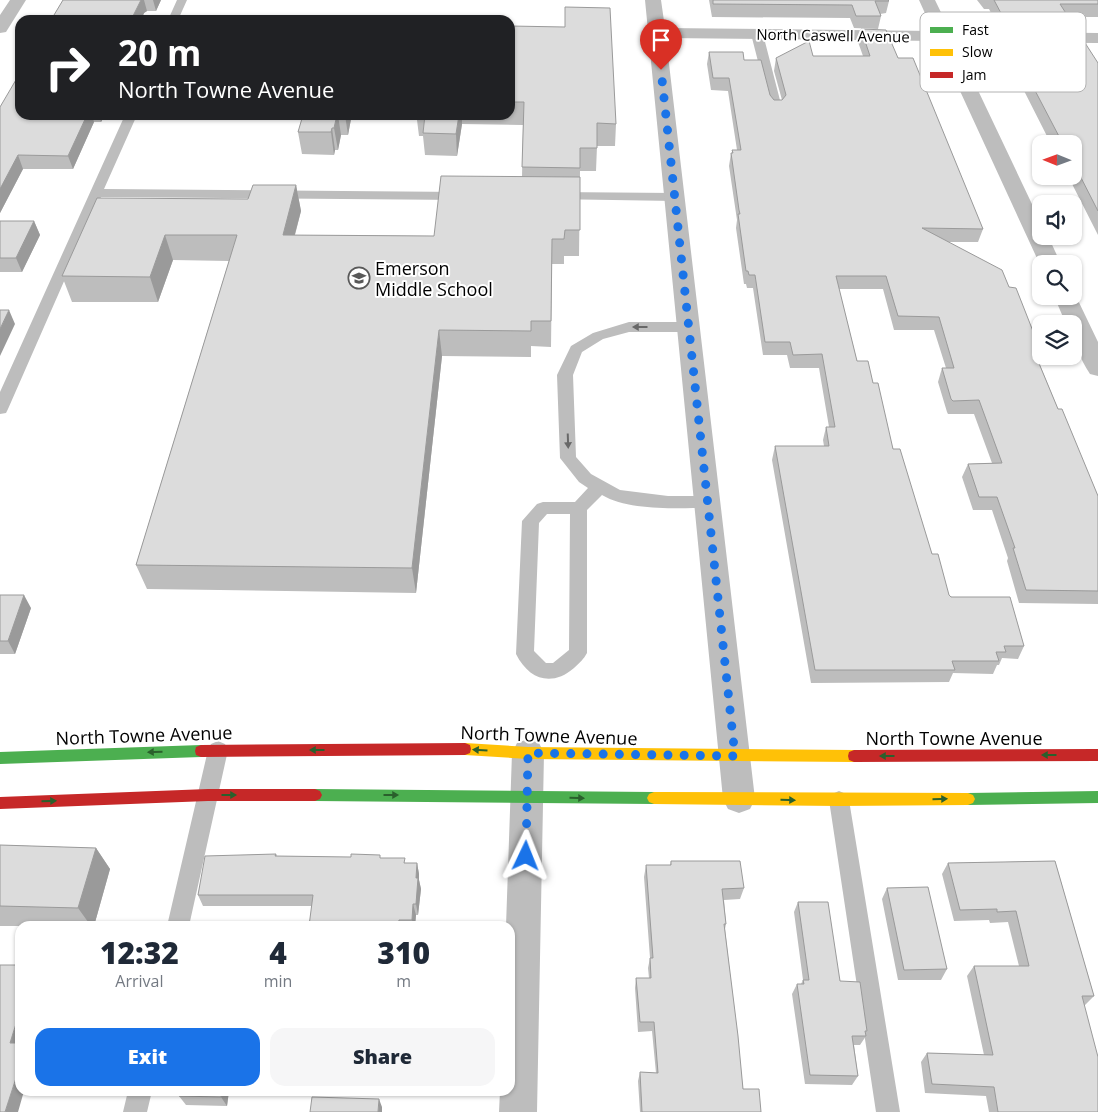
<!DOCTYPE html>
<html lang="en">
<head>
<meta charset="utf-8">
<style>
  body { margin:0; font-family:"Open Sans",sans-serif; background:#f6f6f7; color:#1f2937; height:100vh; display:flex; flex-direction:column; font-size:19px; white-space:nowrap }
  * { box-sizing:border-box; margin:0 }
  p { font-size:16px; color:#747a83 }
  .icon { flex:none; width:28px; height:28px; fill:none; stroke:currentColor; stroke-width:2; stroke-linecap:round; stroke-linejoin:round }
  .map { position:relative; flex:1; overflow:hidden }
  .details { position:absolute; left:15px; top:921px; width:500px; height:175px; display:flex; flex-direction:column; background:#fff; border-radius:15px; box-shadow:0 1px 4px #0004 }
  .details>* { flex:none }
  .hud { position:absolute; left:15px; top:15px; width:500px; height:105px; border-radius:15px; box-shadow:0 1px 4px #0004; background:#202124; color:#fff; overflow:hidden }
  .needle { width:32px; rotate:271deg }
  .buttons { position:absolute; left:1032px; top:135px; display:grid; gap:10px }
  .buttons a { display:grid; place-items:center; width:50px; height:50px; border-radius:10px; background:#fff; box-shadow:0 1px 4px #0004; font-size:25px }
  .pin { position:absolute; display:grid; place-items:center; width:42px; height:42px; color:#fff; margin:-51px -21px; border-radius:50% 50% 50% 0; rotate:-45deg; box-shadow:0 0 5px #0007 }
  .pin .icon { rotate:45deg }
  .me { position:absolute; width:55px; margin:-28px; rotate:2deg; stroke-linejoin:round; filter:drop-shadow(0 0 4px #0008) }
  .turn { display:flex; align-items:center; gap:18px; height:105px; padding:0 20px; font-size:22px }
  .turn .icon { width:65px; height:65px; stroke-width:2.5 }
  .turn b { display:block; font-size:35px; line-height:42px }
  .eta { display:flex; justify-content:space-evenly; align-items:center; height:85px; text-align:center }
  .eta b { font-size:30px; font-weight:800; line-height:35px }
  .button { display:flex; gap:10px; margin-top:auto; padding:10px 20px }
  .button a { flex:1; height:58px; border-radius:15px; background:#1a73e8; color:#fff; font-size:20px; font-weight:800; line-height:58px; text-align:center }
  .button a+a { background:#f6f6f7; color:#1f2937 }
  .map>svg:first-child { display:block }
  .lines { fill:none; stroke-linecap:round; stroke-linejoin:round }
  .lane { fill:#bdbdbd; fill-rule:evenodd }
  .street { fill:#bdbdbd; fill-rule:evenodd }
  .fast { fill:#4caf50; fill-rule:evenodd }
  .slow { fill:#ffc107; fill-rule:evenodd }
  .jam { fill:#c62828; fill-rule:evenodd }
  .wall { fill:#bdbdbd }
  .shaded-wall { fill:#9a9a9a }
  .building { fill:#dcdcdc; stroke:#9a9a9a }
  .oneway { fill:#686868 }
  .oneway2 { fill:#2a602c }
  .route { stroke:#1a73e8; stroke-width:9; stroke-dasharray:0 16.2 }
  .labels { text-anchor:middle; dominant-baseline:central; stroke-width:4; stroke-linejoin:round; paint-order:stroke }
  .far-street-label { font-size:15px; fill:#000; stroke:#fff }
  .poi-label { font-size:18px; fill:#000; stroke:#fff; text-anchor:start }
  .street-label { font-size:18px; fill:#000; stroke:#fff }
  .key { fill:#fff; stroke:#b2b2b2; stroke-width:1 }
  .key-label { font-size:14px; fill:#000 }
</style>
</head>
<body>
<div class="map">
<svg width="1098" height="1112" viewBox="0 0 1098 1112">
  <rect width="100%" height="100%" fill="#fff"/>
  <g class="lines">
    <path class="lane" d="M177 0H187L178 20H168Z
      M757 31 763 34 782 108 780 111H772L770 108 751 34Z
      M125 115H137L104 189 462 192 469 196 462 200 101 197 8 409 6 413 0 414V392Z
      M555 192 675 193 682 197 675 201 550 199 548 196Z
      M629 322H689L694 324 696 327 694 330 689 332H629L603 339 582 352 573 375 576 457 591 474 620 490 668 496H707L713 498 715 502 713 506 707 508C675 508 629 511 602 495L587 510V653C584 659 579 663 574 668 552 687 529 680 516 654L522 521 537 504 543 502H575L588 488 579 482 560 458 557 375 571 346 593 333ZM547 514H570L569 650 553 663H546L534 651 539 523Z
      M218 741 225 744 228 750 189 926H167L208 750 211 744Z
      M839 791 846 794 849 800 900 1112H876L829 800 832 794Z
      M128 1091H152L147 1112H123Z"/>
    <path class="street" d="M10 0H26L6 32 0 33V15Z
      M645 0H661L665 28 933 31 919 0H935L950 31 1098 33V43L955 42 1041 223V236H1048L1061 264H1041V267L937 41 666 38 755 799 750 809 739 813 728 809 723 799Z
      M1074 292 1098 342V376L1090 374C1079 357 1074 343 1074 324H1066L1054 296H1074Z
      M528 739 539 743 544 753 537 1112H499L500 1091H510V926H506L512 753 517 743Z"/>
    <path class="fast" d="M201 745 206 747 207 751 206 755 201 757 0 764V752Z
      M315 789 654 792 659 794 661 798 659 802 654 804 315 801 310 799 308 795 310 791Z
      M1098 791V803L968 805 963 803 961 799 963 795 968 793Z"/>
    <path class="slow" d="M465 743 528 747 854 750 859 752 860 756 859 760 854 762 528 759 465 755 460 753 459 749 460 745Z
      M654 792 968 793 973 795 975 799 973 803 968 805 839 806 654 804 649 802 647 798 649 794Z"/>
    <path class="jam" d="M465 743 470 745 471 749 470 753 465 755 201 757 196 755 195 751 196 747 201 745Z
      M1098 749V761L854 762 849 760 848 756 849 752 854 750Z
      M208 789H315L320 791 322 795 320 799 315 801H208L0 809V797Z"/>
  </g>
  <path class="wall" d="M63 0H161L156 11H147L144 13 141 20H51Z
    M709 0H888L889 1 886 13 880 14 881 16 878 29 854 28 850 18 712 17Z
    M977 0H1098V17H1068L1069 18 1064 31 1000 30 989 9H984Z
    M510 26 616 124 615 146H597L596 171H580L579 256H564V264H552L551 347 531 346V357L442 356 416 593 147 589 136 565 229 261 173 260 158 302H72L62 276 248 199 296 185 301 211 295 235 434 236 522 177 523 125 462 124 457 156 425 155 423 136H419L417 120 351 119 348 135H341L338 150H335L334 155 302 154 298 132 303 115H510Z
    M861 29 898 58 983 229 978 242H948L1009 287 1040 349 1037 358 1058 409 1098 496V604L1019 603 1007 561 1008 558 992 510H973L962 477 968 464 992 463 974 414H948L947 412 938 382 942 368H946L934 330H894L883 289H839L857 361 873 383 893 449 932 554 949 595 1024 646 1018 659 1002 658 999 665H997L993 674 953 673 949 682 811 683 772 460 775 446H824L823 440 826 427H829L819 368H790L787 355H763L753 288H747L746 284H744L736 228 737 220 729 166 731 153H732V150H737L728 91 711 90 707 64 709 52 744 60 774 100H782L774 71 776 58 813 56H863L858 42Z
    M1023 31 1098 63V235L1068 176H1074V144H1051L1014 71 1018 58H1041L1019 44Z
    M0 107 20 115H105L101 122H94L73 169H23L0 213Z
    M0 221H34L40 235 22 272H0Z
    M0 595 31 608 15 654H0Z
    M0 845 96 848 110 869 94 926H0Z
    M276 854 277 856 381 858 406 863H417L419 874V880L421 889 418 915H416L415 926H309L312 906H203L198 895Z
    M671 861 744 888 740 899 724 900 726 924 725 929 743 1089 761 1112H640L638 1081 640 1072 656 1073 652 1031 638 1032 635 988 636 978H649L648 968 650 958 644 877 646 865H670Z
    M1055 861 1094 996 1084 1006 1098 1112H989L986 1096 925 1093 921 1062 927 1053 984 1055 967 976 974 966H1019L1008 922 990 923 989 920 954 921 942 874 948 863Z
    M887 888 947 969 941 980H898L882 899Z
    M798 902 867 1031 866 1034V1036L860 1045H854L858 1076 852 1085 805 1084 792 994 797 984H801L803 980 794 912Z
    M229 1091 227 1106 186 1105 179 1096Z"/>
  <path class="shaded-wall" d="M141 0H144L147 11 144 13 141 20H131Z
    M153 0H161L156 11Z
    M87 115H92L94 122 73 169 68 156Z
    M99 115H105L101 122Z
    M337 115H338L341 135 338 150 334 128Z
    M345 115H351V119L348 135Z
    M459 115H462V124L457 156 456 134Z
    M332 128 335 150 334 155 331 132Z
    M18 155 23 169 0 213V189Z
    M296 185 301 211 288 260 283 235Z
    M34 221 40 235 22 272 16 258Z
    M165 235 173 260 158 302 150 277Z
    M9 310 15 324 0 356V329Z
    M439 330 442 356 416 593 412 568Z
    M24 595 31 608 15 654 8 641Z
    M96 848 110 869 94 926H91L78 908Z
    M417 863 419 874V880L421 889 418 915 416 904V878Z
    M413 904 416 915 415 926H413L412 920Z
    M20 1011V1051L10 1043Z
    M17 1075 20 1078V1091H24L18 1112H5Z
    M222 1091H229L227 1106 221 1097Z
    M379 1099 382 1107V1112H378Z"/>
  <path class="building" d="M63 0H141L131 20H51Z
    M713 0H888L889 1H875L881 16H856L852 5 713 4Z
    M994 0H1098V4H1060L1069 18 1003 17Z
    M565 7 610 8 616 124 597 123V148H580V168L522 167 524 102H510V26L565 27Z
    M373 16H428L427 20H372Z
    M861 29 886 30 898 58H913L983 229 922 228 1002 270 1009 287 1016 288 1040 349H1033L1058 409H1062L1098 496V591L1026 590 1013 548H1015L997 497H979L968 464 1002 463 979 400 953 401 951 399 942 368H954L939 317 898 316 886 276H836L857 361H868L873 383H878L893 449H900L932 554H938L949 595 951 597H1010L1024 646H1004L1006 652H996L999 661H952L955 670H815L775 446H829L826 427H835L822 354 793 355 790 342H765L755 275H749L748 271H746L738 214H740L739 210 731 153H733L732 150H741L729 78H713L709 52H743L744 60H761L770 95 774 100H782L786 95 776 58 809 41 813 56H870Z
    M1023 31 1078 32 1098 63V211L1074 164V144H1063L1018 58 1068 57Z
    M20 73V115H87L68 156 18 155 0 189V107Z
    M303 115H337L334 128H332L331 132H298Z
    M425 115H459L456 134 423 133Z
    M441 176 580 177V230H565L564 239H552L551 321H531V331L439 330 412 568 136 565 237 235H165L150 277 62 276 97 198 248 199 253 185H296L283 235 434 236Z
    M0 221H34L16 258H0Z
    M0 310H9L0 329Z
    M0 595H24L8 641H0Z
    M0 845 96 848 78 908 0 906Z
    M276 854 275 856 351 857V854L380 855V858H405L404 863H417L416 878H418L416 904H413L412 920H399L398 926H309L313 895H198L205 856Z
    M671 861H740L744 888 722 889 726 924H724L738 1036 743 1089H759L761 1112H642L640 1072 658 1073 654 1022H640L636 978H651L650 958H653L646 865H671Z
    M1055 861 1094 996H1082L1098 1057V1112H998L994 1087 932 1084 927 1053 993 1055 974 966H1029L1016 911 997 912V909L960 910 948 863Z
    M928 887 947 969 904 970 887 888Z
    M798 902H828L840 981 860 982 867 1031H865L866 1036H852L858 1076 810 1075 797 984H804L803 980H809Z
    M0 965H20V1011L10 1043H20V1075H17L5 1112H0Z
    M180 1091H222L221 1097 179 1096Z
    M312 1097 379 1099 378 1112H310Z"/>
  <defs><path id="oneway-solid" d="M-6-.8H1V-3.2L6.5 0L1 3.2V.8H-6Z" transform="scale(1.25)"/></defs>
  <g class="oneway">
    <use href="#oneway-solid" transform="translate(640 327) rotate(-180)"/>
    <use href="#oneway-solid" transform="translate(568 441) rotate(88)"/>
  </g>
  <g class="oneway2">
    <use href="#oneway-solid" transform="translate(317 750) rotate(180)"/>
    <use href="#oneway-solid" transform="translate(480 750) rotate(-176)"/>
    <use href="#oneway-solid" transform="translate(155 752) rotate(178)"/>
    <use href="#oneway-solid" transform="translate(1049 755) rotate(180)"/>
    <use href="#oneway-solid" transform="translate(887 756) rotate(180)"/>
    <use href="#oneway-solid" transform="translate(229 795)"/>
    <use href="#oneway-solid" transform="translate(391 795)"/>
    <use href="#oneway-solid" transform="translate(577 798) rotate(1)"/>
    <use href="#oneway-solid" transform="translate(940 799) rotate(-1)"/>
    <use href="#oneway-solid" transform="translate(788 800) rotate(1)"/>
    <use href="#oneway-solid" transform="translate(49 801) rotate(-2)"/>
  </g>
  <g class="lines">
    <path class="route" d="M526 856 528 753 735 756 661 70"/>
  </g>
  <defs>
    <g id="school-ring" transform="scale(1.125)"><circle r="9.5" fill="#fff" stroke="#595959" stroke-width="1.5"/><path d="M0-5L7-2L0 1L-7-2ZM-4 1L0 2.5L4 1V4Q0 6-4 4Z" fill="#595959"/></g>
  </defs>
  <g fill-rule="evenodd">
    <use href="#school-ring" x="359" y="278"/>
  </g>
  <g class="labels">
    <g class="far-street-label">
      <text transform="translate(833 35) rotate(1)">North Caswell Avenue</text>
    </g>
    <g class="poi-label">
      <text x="375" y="268">Emerson<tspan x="375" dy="21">Middle School</tspan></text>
    </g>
    <g class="street-label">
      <text transform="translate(144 735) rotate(-2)">North Towne Avenue</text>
      <text transform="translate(549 735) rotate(2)">North Towne Avenue</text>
      <text x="954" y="738">North Towne Avenue</text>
    </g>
  </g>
  <rect x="920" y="12" width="166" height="80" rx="8" class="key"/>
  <rect x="930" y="27" width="23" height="6" fill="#4caf50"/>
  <rect x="930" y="49" width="23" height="7" fill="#ffc107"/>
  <rect x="930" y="72" width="23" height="6" fill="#c62828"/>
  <g class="key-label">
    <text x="962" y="35">Fast</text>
    <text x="962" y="57">Slow</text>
    <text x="962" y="80">Jam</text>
  </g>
</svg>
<div class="buttons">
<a><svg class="needle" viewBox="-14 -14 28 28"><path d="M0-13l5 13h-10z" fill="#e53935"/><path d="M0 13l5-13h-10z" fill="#747a83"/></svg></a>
<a><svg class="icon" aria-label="sound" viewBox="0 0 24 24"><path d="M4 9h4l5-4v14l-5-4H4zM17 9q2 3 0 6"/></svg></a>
<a><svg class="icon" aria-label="search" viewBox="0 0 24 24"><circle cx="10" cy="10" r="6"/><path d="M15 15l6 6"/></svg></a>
<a><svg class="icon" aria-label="layers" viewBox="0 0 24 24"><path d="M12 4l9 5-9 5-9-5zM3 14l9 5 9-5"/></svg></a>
</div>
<div class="pin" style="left:661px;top:70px;background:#d93025"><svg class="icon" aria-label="arrive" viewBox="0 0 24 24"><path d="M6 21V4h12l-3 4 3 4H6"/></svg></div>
<svg class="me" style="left:526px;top:856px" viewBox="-20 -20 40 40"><path d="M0-17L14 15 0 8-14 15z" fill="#1a73e8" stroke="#fff" stroke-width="4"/></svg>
<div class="hud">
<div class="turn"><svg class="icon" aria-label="right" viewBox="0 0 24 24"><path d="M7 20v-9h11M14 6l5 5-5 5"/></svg><div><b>20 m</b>North Towne Avenue</div></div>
</div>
<section class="details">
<div class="eta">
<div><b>12:32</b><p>Arrival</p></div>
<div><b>4</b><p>min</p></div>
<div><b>310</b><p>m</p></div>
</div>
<div class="button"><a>Exit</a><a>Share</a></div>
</section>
</div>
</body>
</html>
